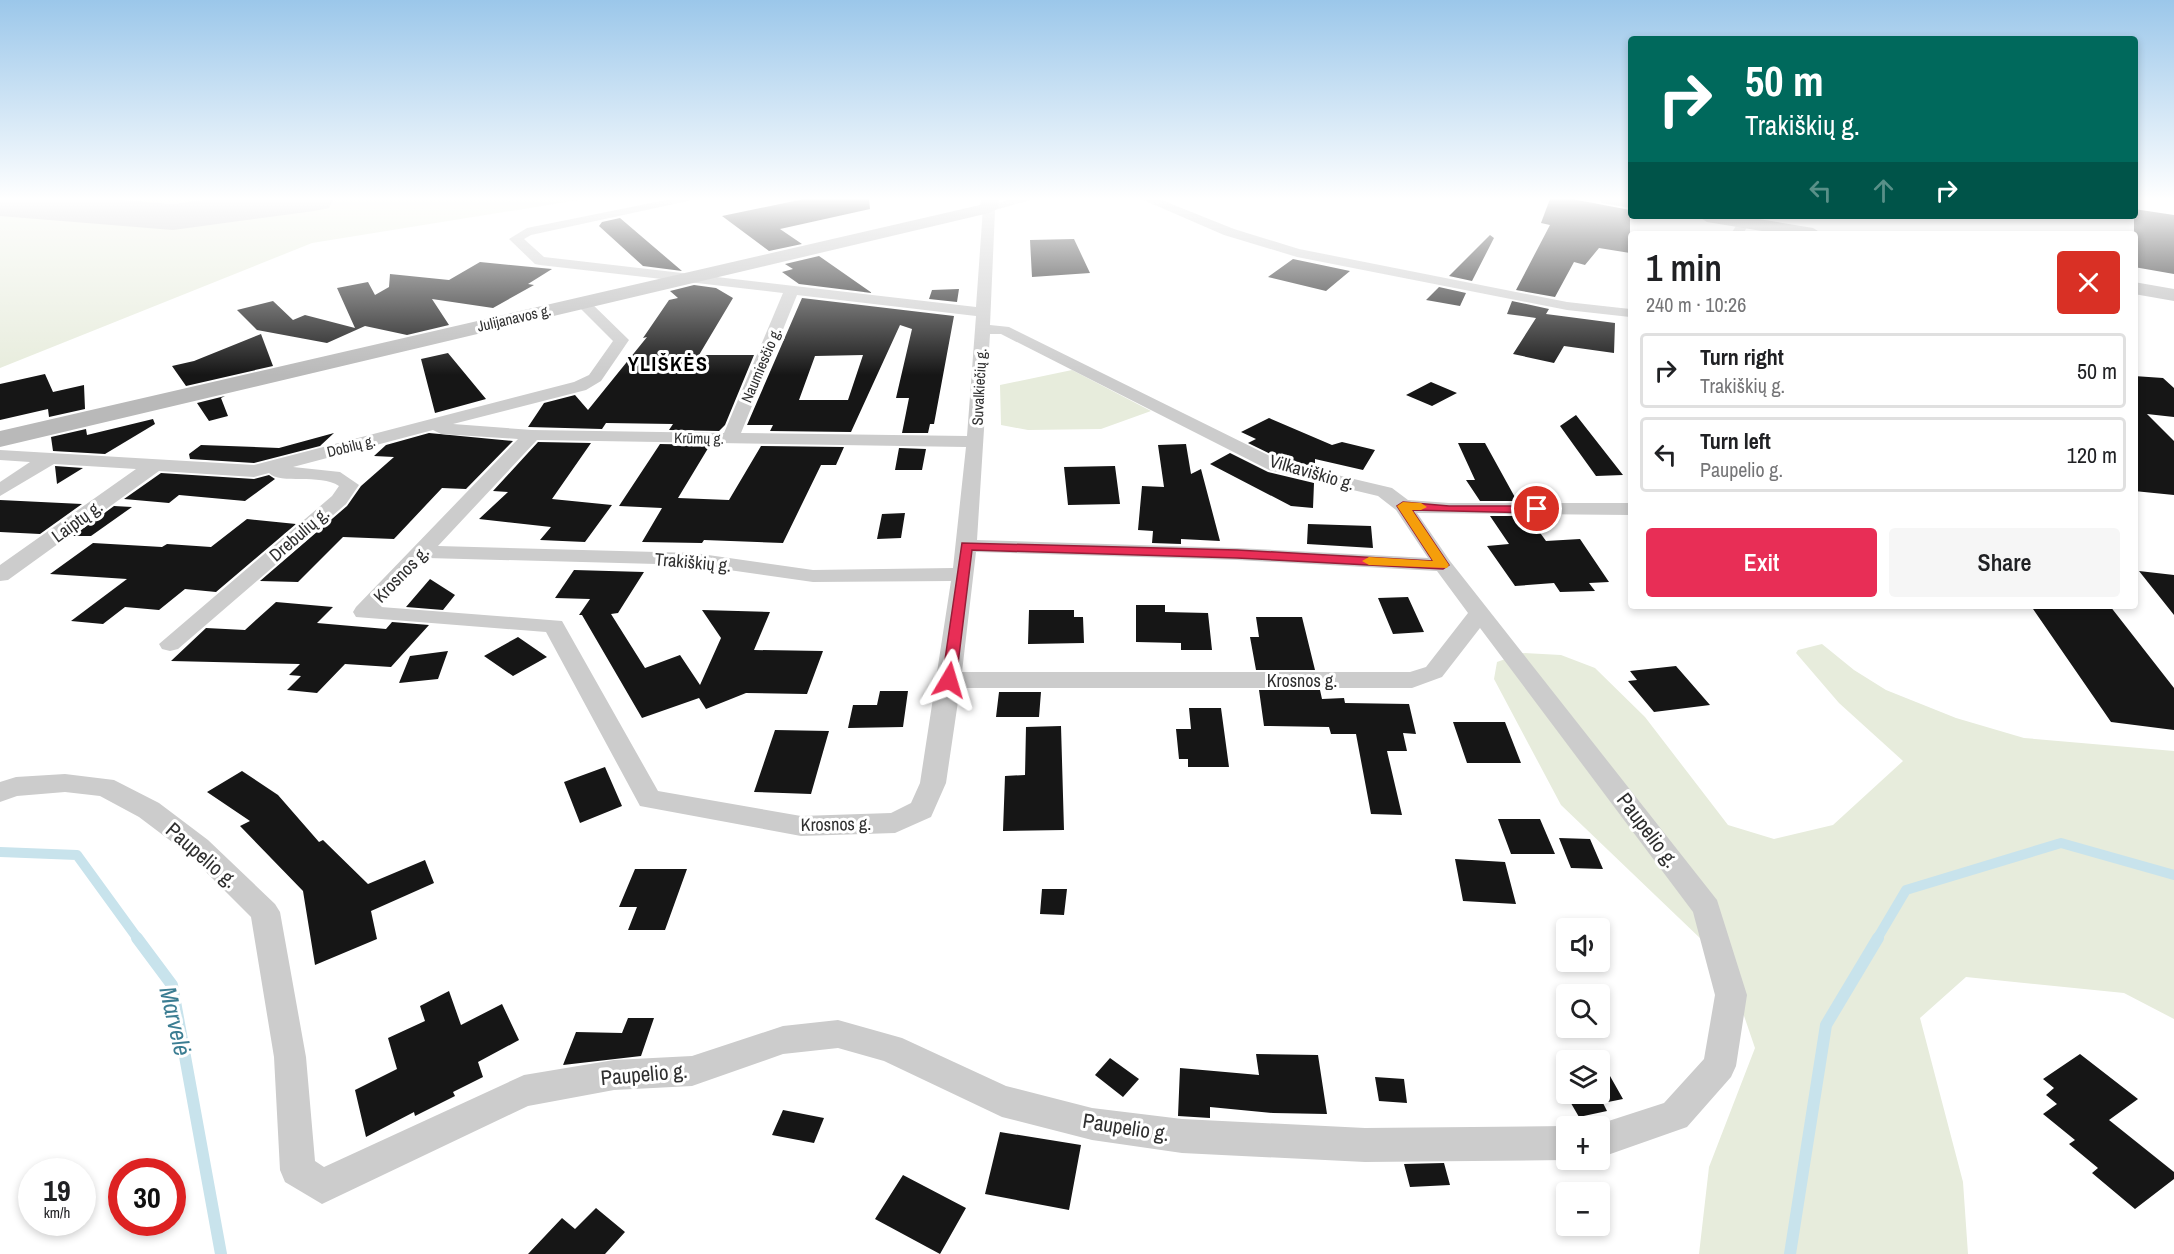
<!DOCTYPE html>
<html lang="en">
<head>
<meta charset="utf-8">
<style>
  body { margin:0; font-family:"Archivo Narrow",sans-serif; background:#f6f6f6; color:#202124; height:100vh; display:flex; flex-direction:column; font-size:22px; white-space:nowrap }
  * { box-sizing:border-box; margin:0 }
  p { font-size:20px; color:#757577 }
  .icon { flex:none; width:33px; height:33px; fill:none; stroke:currentColor; stroke-width:2; stroke-linecap:round; stroke-linejoin:round }
  .map { position:relative; flex:1; overflow:hidden }
  .panel { position:absolute; left:1628px; top:231px; width:510px; height:378px; display:flex; flex-direction:column; background:#fff; border-radius:6px; box-shadow:0 3px 9px #0003 }
  .panel>* { flex:none }
  .guide { position:absolute; left:1628px; top:36px; width:510px; height:183px; border-radius:6px; box-shadow:0 3px 9px #0003; background:#00695c; color:#fff; overflow:hidden }
  .tools { position:absolute; left:1556px; top:918px; display:grid; gap:12px }
  .tools a { display:grid; place-items:center; width:54px; height:54px; border-radius:6px; background:#fff; box-shadow:0 3px 9px #0003; font-size:30px }
  .speed { position:absolute; left:18px; top:1158px; display:flex; gap:12px; font-size:30px; font-weight:700; text-align:center }
  .speed>* { display:grid; place-content:center; width:78px; height:78px; border-radius:50%; background:#fff; box-shadow:0 3px 9px #0003; line-height:1 }
  .speed small { font-size:15px; font-weight:400 }
  .speed .limit { border:9px solid #d22; background:#fff; color:#111 }
  .pin { position:absolute; display:grid; place-items:center; width:51px; height:51px; color:#fff; margin:-26px; border:3px solid #fff; border-radius:50%; box-shadow:0 2px 6px #0007 }
  .me { position:absolute; width:66px; margin:-33px; rotate:7deg; stroke-linejoin:round; filter:drop-shadow(0 0 4px #0008) }
  .turn { display:flex; align-items:center; gap:21px; height:126px; padding:0 18px; font-size:27px }
  .turn .icon { width:78px; height:78px; stroke-width:2.5 }
  .turn b { display:block; font-size:42px; line-height:51px }
  .lanes { display:flex; align-items:center; height:57px; padding:0 18px; background:#0003; justify-content:center; gap:30px; direction:ltr }
  .lanes .off { opacity:.35 }
  .round { display:grid; place-items:center; flex:none; width:63px; height:63px; border-radius:6px; background:#f6f6f6 }
  .summary { display:flex; align-items:center; justify-content:space-between; height:102px; padding:0 18px }
  h1 { font-size:36px; font-weight:600; line-height:45px }
  .cta { display:flex; gap:12px; margin-top:auto; padding:12px 18px }
  .cta a { flex:1; height:69px; border-radius:6px; background:#e82e56; color:#fff; font-size:24px; font-weight:600; line-height:69px; text-align:center }
  .cta a+a { background:#f6f6f6; color:#202124 }
  ul { padding:0; list-style:none }
  li { display:flex; align-items:center; gap:18px; height:75px; margin:0 12px 9px; padding:0 6px; border:3px solid #e0e0e0; border-radius:6px }
  li div { flex:1 }
  li b { display:block; font-size:22px }
  li em { font-style:normal }
  .map>svg:first-child { display:block }
  .green { fill:#e7ecdc }
  .lines { fill:none; stroke-linecap:round; stroke-linejoin:round }
  .stream-far1 { stroke:#c8e3ec; stroke-width:10 }
  .stream { stroke:#c8e3ec; stroke-width:12 }
  .taxiway { fill:#c2c2c2; fill-rule:evenodd }
  .building { fill:#161616; fill-rule:evenodd }
  .minor { fill:#ccc; fill-rule:evenodd }
  .secondary { fill:#b9b9b9; fill-rule:evenodd }
  .route { fill:#e82e56; stroke:#971e38; stroke-width:1.5 }
  .slow { fill:#f59e0b }
  .labels { text-anchor:middle; dominant-baseline:central; stroke-width:6; stroke-linejoin:round; paint-order:stroke }
  .far-street-label { font-size:15px; fill:#2f2f2f; stroke:#fff }
  .street-label { font-size:18px; fill:#2f2f2f; stroke:#fff }
  .far-district-label { font-size:20px; font-weight:bold; letter-spacing:1.5px; fill:#000; stroke:#fff }
  .near-street-label { font-size:21px; fill:#2f2f2f; stroke:#fff }
  .near-water-label { font-size:24px; font-style:italic; fill:#3b7d92; stroke:#fff }
</style>
</head>
<body>
<div class="map">
<svg width="2174" height="1254" viewBox="0 0 2174 1254">
  <rect width="100%" height="100%" fill="#fff"/>
  <path class="green" d="M20 199H250C202 225 76 204 20 199Z
    M338 199H585L312 243 0 368V209L167 221 242 212 256 214Z
    M1072 370 1151 411 1101 429 1028 430 1001 425 1000 385Z
    M1822 644 1854 670 1886 690 1956 718 2024 738 2174 751V1019L2124 993 1966 977 1920 1018 1963 1182 1968 1254H1699L1709 1167 1755 1048 1726 963 1561 805 1494 679 1497 662 1522 653 1561 655 1595 668 1645 717 1728 825 1774 839 1833 825 1903 761 1839 703 1796 653 1798 650Z"/>
  <g class="lines">
    <path class="stream-far1" d="M0 852 77 855 138 939
      M1877 939 1906 890 2061 843 2174 875"/>
    <path class="stream" d="M137 938 172 985 221 1254
      M1790 1254 1826 1025 1878 938"/>
    <path class="taxiway" d="M0 199H107L173 204 212 199H334L329 208 314 211 173 230 0 216Z"/>
  </g>
  <path class="building" d="M804 199H869L870 209 780 229 802 244 769 251 722 216Z
    M1550 199H1572L1630 210V253L1599 248 1585 265 1574 262 1555 297 1516 290 1550 225 1541 223Z
    M2134 209 2174 215V274L2134 267Z
    M620 218 682 271 643 266 599 226 602 222Z
    M1490 235 1494 238 1472 281 1449 276Z
    M1074 239 1090 273 1032 277 1030 240Z
    M819 256 872 293 799 284 782 272 793 269 785 264Z
    M1293 259 1350 271 1326 291 1268 277Z
    M480 262 552 269 528 284 534 285 493 308 432 299 449 325 407 335 365 326 327 343 257 330 237 310 273 301 293 320 305 315 355 328 337 288 368 282 375 295 389 287 390 274 449 280Z
    M694 285 716 288 733 298 699 355H754L725 425 719 431 669 430 673 424 606 423 602 429 528 427 544 403 575 395 588 410 647 337 643 338 669 300 678 298 670 291Z
    M1439 287 1466 293 1460 306 1426 300Z
    M959 289 957 302 929 299 932 290Z
    M802 298 954 316 934 424H930L928 433H902L909 398H896L912 329 900 325 851 432 770 431 773 425H747ZM863 355 848 400H799L815 356Z
    M1512 301 1549 309 1546 314 1615 323 1614 353 1564 346 1554 363 1513 354 1536 318 1507 314Z
    M261 334 273 366 186 386 172 366 194 361Z
    M448 353 486 399 435 413 421 359Z
    M45 374 53 392 84 385 85 409 49 417 48 409 0 420V384Z
    M2134 376 2163 378 2174 388V417L2147 414 2174 441V495L2134 491Z
    M1431 382 1457 393 1432 406 1406 395Z
    M225 396 221 398 228 416 209 421 197 403Z
    M1576 415 1623 475 1596 476 1560 426Z
    M1269 418 1332 445 1342 442 1375 450 1363 470 1315 459V467L1283 460 1248 443 1256 439 1241 432Z
    M153 419 155 424 105 454 53 451 51 437 86 429 87 435Z
    M334 433 320 446 254 463 190 459 189 454 201 445 279 448Z
    M429 433 513 441 466 489 442 488 394 539 343 537 298 582 260 581 347 506 361 486 394 457 374 456 386 445Z
    M538 442 591 443 552 499 612 505 585 542 540 540 551 527 479 519 508 492 493 491Z
    M1458 443H1485L1517 501H1480L1466 480H1475Z
    M660 444 710 445 678 498 729 500 761 446 844 447 836 465H821L783 543 704 540 702 543 642 542 662 508 619 506Z
    M1186 444 1191 474 1201 469 1220 541 1181 539V544L1152 543 1153 531 1138 530 1142 486 1164 487 1158 445Z
    M899 448 926 449 922 470H895Z
    M1230 453 1268 472 1314 483 1313 508 1291 506 1210 464Z
    M55 466 83 468 57 484Z
    M1115 466 1120 504 1068 505 1064 467Z
    M161 473 254 479 269 475 275 479 245 501 179 495 169 503 124 499Z
    M0 500 82 504 40 534 0 532Z
    M114 506 132 507 91 536H73Z
    M905 513 901 538 877 539 882 514Z
    M1490 516H1528L1546 541 1580 539 1609 582 1589 583 1595 591 1560 592 1554 583 1515 586 1487 546 1509 544Z
    M247 519 296 524 216 592 185 589 159 610 125 607 103 624 71 621 127 579 50 574 93 543 162 547 167 544 211 547Z
    M1308 524 1371 526 1373 548 1307 544Z
    M574 570 644 572 618 613 611 614 645 668 680 655 700 685 721 638 702 610 770 612 754 650 823 651 807 694 746 693 706 709 699 698 642 718 582 615H579L590 599 555 598Z
    M2139 571 2174 575V615Z
    M430 579 455 595 443 610 406 607Z
    M1408 597 1424 632 1393 634 1378 598Z
    M276 602 333 607 317 623 386 629 392 622 429 625 391 667 345 664 317 693 287 690 301 676 289 675 300 664 171 661 206 628 245 630Z
    M1136 605H1165V612L1208 613 1212 650H1181V643L1136 642Z
    M2031 606H2110L2174 688V730L2111 722Z
    M1029 610H1074V617H1083L1084 643 1028 644Z
    M1256 617H1302L1315 670H1256L1250 637H1259Z
    M518 637 547 657 513 676 484 656Z
    M448 651 438 679 399 683 410 656Z
    M1676 666 1710 705 1654 712 1628 681 1637 680 1630 671Z
    M1259 690H1320L1322 699 1344 698 1345 703 1409 704 1416 734 1403 733 1407 751H1387L1402 815 1371 814 1356 734H1331L1329 727 1264 726Z
    M880 691H908L903 727 848 728 853 705H877Z
    M999 692H1041L1039 717H996Z
    M1189 708H1221L1229 767H1188V759H1179L1176 729H1191Z
    M1453 722H1505L1521 763H1467Z
    M1061 726 1064 830 1003 831 1005 776 1025 775 1026 727Z
    M775 730 829 731 811 794 754 792Z
    M605 767 622 806 580 823 564 782Z
    M242 771 278 795 319 842 323 840 368 884 425 860 434 883 371 911 377 939 315 965 303 891 240 826 250 821 207 792Z
    M1498 819H1540L1555 854H1511Z
    M1559 838 1590 839 1603 869 1571 868Z
    M1455 859 1505 862 1516 904 1463 901Z
    M635 869H687L665 930H628L637 907H619Z
    M1042 889H1067L1064 915 1040 914Z
    M449 991 461 1025 502 1004 519 1040 478 1062 483 1077 453 1092 455 1096 415 1116 414 1112 366 1137 355 1090 397 1069 388 1038 425 1021 420 1006Z
    M628 1018H654L641 1056 563 1065 576 1032 622 1033Z
    M1256 1054 1318 1055 1327 1114 1273 1113 1210 1107V1118L1178 1116 1180 1068 1259 1075Z
    M2080 1054 2138 1099 2109 1120 2174 1172V1179L2135 1209 2092 1173 2098 1168 2069 1144 2075 1140 2043 1114 2057 1104 2046 1095 2054 1088 2043 1079Z
    M1110 1058 1139 1079 1123 1097 1095 1075Z
    M1610 1076 1623 1099 1603 1103 1607 1111 1579 1117 1561 1086 1566 1085V1094H1599V1078Z
    M1375 1077 1404 1079 1407 1103 1379 1101Z
    M783 1110 824 1118 814 1143 772 1135Z
    M1000 1132 1081 1145 1069 1210 985 1194Z
    M1444 1163 1450 1185 1410 1187 1404 1164Z
    M903 1175 966 1208 940 1254 875 1219Z
    M596 1208 625 1232 605 1254H528L562 1218 575 1229Z"/>
  <g class="lines">
    <path class="minor" d="M671 199H697L531 235 524 239 544 257 976 307 983 208 1010 199H1034L995 210 990 325 1009 327 1282 462 1392 488 1408 500 1449 503H1630V515L1417 513 1450 561 1717 900 1747 995 1736 1066 1731 1077 1687 1127 1599 1158V1126H1593L1664 1103 1704 1059 1715 995 1693 912 1480 628 1442 677 1412 688H960L946 783 931 817 895 833 801 836 640 806 546 632 356 617 353 612 356 607 518 439 441 434 433 430 293 467 340 472 359 485 346 504 178 649 170 651 162 649 159 644 332 496 339 486C320 473 280 485 269 473L254 477 159 471 8 580 0 581V565L136 469 54 464 0 496V482L30 462 0 460V450L254 465 574 382 589 375 613 341 577 305 575 302 582 298 587 299 629 340 601 381 586 390 453 424 532 430 724 433 783 293 540 265 535 264 509 239 527 228ZM797 295 976 316 967 436 741 433ZM990 334H1001L1269 470 1378 496 1396 510 1428 558 1237 548 977 540ZM537 440 966 447 953 568 813 570 694 553 438 546ZM976 552 1237 560 1437 571 1468 613 1426 667 1410 672H962ZM427 558 694 565 813 582 951 581 920 783 911 803 891 813 801 816 658 791 562 621 381 607Z
      M1141 199H1159L1234 229 1299 249 1567 302 1630 309V317L1567 310 1297 257 1224 235Z
      M1744 218 1750 222 1743 234H1731L1740 219Z
      M65 774 114 780 159 803 208 840 275 904 280 912 306 1057 315 1161 324 1167 524 1075 614 1060 692 1056 783 1026 838 1020 902 1038 1006 1086 1092 1108 1182 1119 1365 1128 1566 1126 1567 1160 1365 1162 1182 1153 1092 1140 1002 1117 884 1061 838 1048 783 1054 692 1086 614 1090 528 1106 322 1204 285 1182 280 1170 274 1057 251 917 188 854 139 817 100 796 65 792 17 796 0 802V782L16 777Z"/>
    <path class="secondary" d="M981 199H999L998 208 989 213 0 447V431L980 205Z
      M1599 199H1630V208L1602 203Z
      M1698 216H1740L1813 228 1823 234H1780L1707 222Z
      M2134 282 2174 289V301L2134 294Z"/>
  </g>
  <linearGradient id="sky" x2="0" y2="1"><stop stop-color="#9bc7ea"/><stop offset="0.53" stop-color="#fff"/><stop offset="1" stop-color="#fff" stop-opacity="0"/></linearGradient>
  <rect width="2174" height="375" fill="url(#sky)"/>
  <path class="route" d="M1403 502 1449 506H1537L1543 509 1537 513 1412 510 1449 565 1443 569 1237 558 972 550 956 680 949 684 942 680 962 543 1237 550 1433 561 1397 506Z"/>
  <path class="slow" d="M1403 502 1421 503 1427 507 1421 510H1412L1449 565 1447 568 1369 565 1362 561 1369 557 1433 561 1397 506Z"/>
  <g class="labels">
    <g class="far-street-label">
      <text transform="translate(514 318) rotate(-13)">Julijanavos g.</text>
      <text transform="translate(761 365) rotate(-67)">Naumiesčio g.</text>
      <text transform="translate(979 387) rotate(-87)">Suvalkiečių g.</text>
      <text transform="translate(699 438) rotate(1)">Krūmų g.</text>
      <text transform="translate(351 446) rotate(-14)">Dobilų g.</text>
    </g>
    <g class="street-label">
      <text transform="translate(1312 472) rotate(16)">Vilkaviškio g.</text>
      <text transform="translate(77 521) rotate(-36)">Laiptų g.</text>
      <text transform="translate(299 534) rotate(-41)">Drebulių g.</text>
      <text transform="translate(693 562) rotate(5)">Trakiškių g.</text>
      <text transform="translate(401 574) rotate(-46)">Krosnos g.</text>
      <text x="1302" y="680">Krosnos g.</text>
      <text transform="translate(836 824) rotate(-1)">Krosnos g.</text>
    </g>
    <g class="far-district-label">
      <text x="668" y="363">YLIŠKĖS</text>
    </g>
    <g class="near-street-label">
      <text transform="translate(1648 830) rotate(53)">Paupelio g.</text>
      <text transform="translate(202 855) rotate(41)">Paupelio g.</text>
      <text transform="translate(644 1074) rotate(-5)">Paupelio g.</text>
      <text transform="translate(1126 1127) rotate(9)">Paupelio g.</text>
    </g>
    <g class="near-water-label">
      <text transform="translate(176 1021) rotate(77)">Marvelė</text>
    </g>
  </g>
</svg>
<div class="tools">
<a><svg class="icon" aria-label="sound" viewBox="0 0 24 24"><path d="M4 9h4l5-4v14l-5-4H4zM17 9q2 3 0 6"/></svg></a>
<a><svg class="icon" aria-label="search" viewBox="0 0 24 24"><circle cx="10" cy="10" r="6"/><path d="M15 15l6 6"/></svg></a>
<a><svg class="icon" aria-label="layers" viewBox="0 0 24 24"><path d="M12 4l9 5-9 5-9-5zM3 14l9 5 9-5"/></svg></a>
<a>+</a>
<a>−</a>
</div>
<div class="speed"><div>19<small>km/h</small></div><div class="limit">30</div></div>
<div class="pin" style="left:1537px;top:509px;background:#d93025"><svg class="icon" aria-label="arrive" viewBox="0 0 24 24"><path d="M6 21V4h12l-3 4 3 4H6"/></svg></div>
<svg class="me" style="left:949px;top:680px" viewBox="-20 -20 40 40"><path d="M0-17L14 15 0 8-14 15z" fill="#e82e56" stroke="#fff" stroke-width="4"/></svg>
<div class="guide">
<div class="turn"><svg class="icon" aria-label="right" viewBox="0 0 24 24"><path d="M7 20v-9h11M14 6l5 5-5 5"/></svg><div><b>50 m</b>Trakiškių g.</div></div>
<div class="lanes"><svg class="icon off" aria-label="left" viewBox="0 0 24 24"><path d="M17 20v-9H6M10 6l-5 5 5 5"/></svg><svg class="icon off" aria-label="ahead" viewBox="0 0 24 24"><path d="M12 20V5M6 11l6-6 6 6"/></svg><svg class="icon" aria-label="right" viewBox="0 0 24 24"><path d="M7 20v-9h11M14 6l5 5-5 5"/></svg></div>
</div>
<section class="panel">
<div class="summary"><div><h1>1 min</h1><p>240 m · 10:26</p></div><a class="round" style="background:#d93025;color:#fff"><svg class="icon" aria-label="close" viewBox="0 0 24 24"><path d="M6 6l12 12M18 6L6 18"/></svg></a></div>
<ul>
<li><svg class="icon" aria-label="right" viewBox="0 0 24 24"><path d="M7 20v-9h11M14 6l5 5-5 5"/></svg><div><b>Turn right</b><p>Trakiškių g.</p></div><em>50 m</em></li>
<li><svg class="icon" aria-label="left" viewBox="0 0 24 24"><path d="M17 20v-9H6M10 6l-5 5 5 5"/></svg><div><b>Turn left</b><p>Paupelio g.</p></div><em>120 m</em></li>
</ul>
<div class="cta"><a>Exit</a><a>Share</a></div>
</section>
</div>
</body>
</html>
